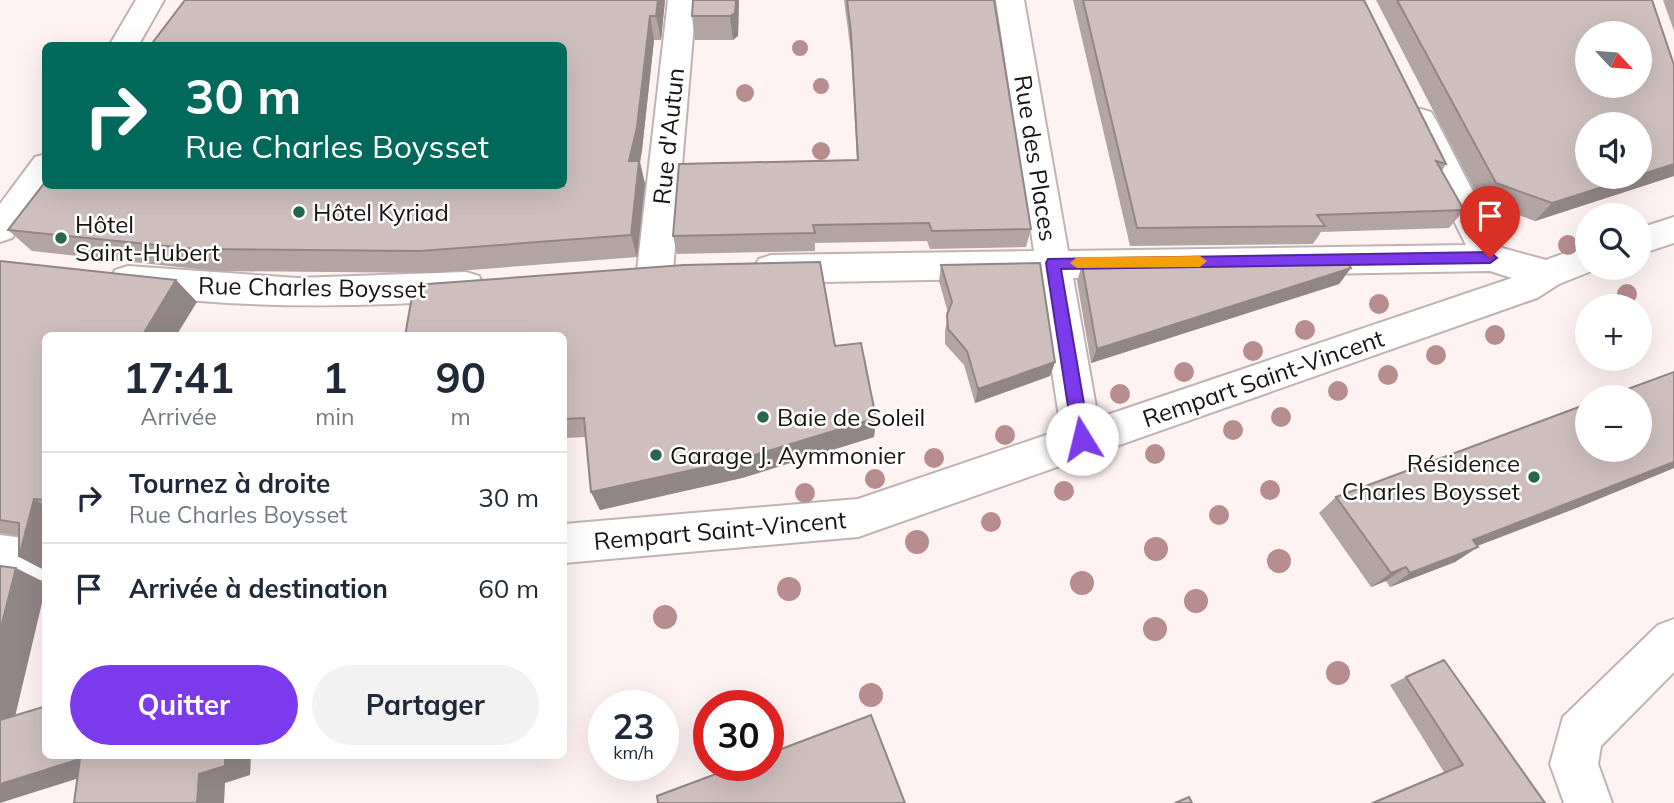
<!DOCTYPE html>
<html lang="fr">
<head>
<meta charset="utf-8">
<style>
  body { margin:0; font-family:Mulish,sans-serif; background:#f2f2f3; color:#1f2937; height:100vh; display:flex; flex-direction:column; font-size:26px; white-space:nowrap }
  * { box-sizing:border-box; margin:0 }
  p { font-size:23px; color:#747a83 }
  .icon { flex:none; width:38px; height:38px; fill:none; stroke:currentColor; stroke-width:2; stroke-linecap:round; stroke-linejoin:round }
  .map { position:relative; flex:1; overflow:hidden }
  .details { position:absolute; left:42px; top:332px; width:525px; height:427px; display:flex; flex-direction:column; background:#fff; border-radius:10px; box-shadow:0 7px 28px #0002 }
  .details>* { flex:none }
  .guide { position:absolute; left:42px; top:42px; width:525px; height:147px; border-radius:10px; box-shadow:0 7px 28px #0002; background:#00695c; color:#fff; overflow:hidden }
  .needle { width:46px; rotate:116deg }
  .buttons { position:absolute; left:1575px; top:21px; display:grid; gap:14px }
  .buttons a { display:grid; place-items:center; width:77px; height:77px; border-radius:50%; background:#fff; box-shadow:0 7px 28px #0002; font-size:35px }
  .speed { position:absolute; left:588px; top:690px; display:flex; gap:14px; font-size:35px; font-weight:700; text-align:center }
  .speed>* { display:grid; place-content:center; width:91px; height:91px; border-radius:50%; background:#fff; box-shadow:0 7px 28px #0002; line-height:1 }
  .speed small { font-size:18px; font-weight:400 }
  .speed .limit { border:10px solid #d22; background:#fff; color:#111 }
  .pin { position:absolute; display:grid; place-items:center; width:60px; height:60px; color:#fff; margin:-72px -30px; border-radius:50% 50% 50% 0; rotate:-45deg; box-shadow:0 0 7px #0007 }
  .pin .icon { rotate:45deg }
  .me { position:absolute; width:77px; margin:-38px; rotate:351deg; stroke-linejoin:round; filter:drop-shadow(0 0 5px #0008) }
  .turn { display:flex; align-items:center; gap:24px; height:147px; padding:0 28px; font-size:32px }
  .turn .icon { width:91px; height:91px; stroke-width:2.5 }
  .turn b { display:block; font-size:49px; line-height:60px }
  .eta { display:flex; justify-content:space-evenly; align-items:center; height:119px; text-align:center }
  .eta b { font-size:42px; font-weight:700; line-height:49px }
  .button { display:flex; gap:14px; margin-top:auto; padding:14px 28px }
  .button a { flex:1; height:80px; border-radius:42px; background:#7c3aed; color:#fff; font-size:28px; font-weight:700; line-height:80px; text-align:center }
  .button a+a { background:#f2f2f3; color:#1f2937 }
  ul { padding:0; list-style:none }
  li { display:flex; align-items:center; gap:21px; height:91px; padding:0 28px; border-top:2px solid #e0e1e3 }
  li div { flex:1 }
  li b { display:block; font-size:26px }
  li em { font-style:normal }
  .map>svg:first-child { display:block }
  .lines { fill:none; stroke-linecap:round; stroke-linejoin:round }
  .minor-casing { stroke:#c2b3b3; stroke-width:4 }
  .major-casing { stroke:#c2b3b3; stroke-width:4 }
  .minor { fill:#fff; fill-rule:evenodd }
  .major { fill:#fff; fill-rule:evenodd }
  .tree { fill:#b88d8f }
  .wall { fill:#b1a4a3 }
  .shaded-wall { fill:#908685 }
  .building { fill:#cebfbe; stroke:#908685; stroke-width:2; fill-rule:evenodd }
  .route { fill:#7c3aed; stroke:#51269a; stroke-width:2 }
  .slow { fill:#f59e0b }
  .poi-dot { fill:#286652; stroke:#fff; stroke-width:2.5 }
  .labels { text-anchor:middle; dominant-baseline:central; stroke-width:5; stroke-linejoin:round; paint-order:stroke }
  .street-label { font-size:24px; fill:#191414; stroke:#fff }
  .poi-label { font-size:24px; fill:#191414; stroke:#fff; text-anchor:start }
</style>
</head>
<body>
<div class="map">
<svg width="1674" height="803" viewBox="0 0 1674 803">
  <rect width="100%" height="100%" fill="#fef2f2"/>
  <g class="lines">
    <g class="minor-casing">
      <path id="minor" d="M668 0H696L673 271 667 281 655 285 643 281 637 271Z
        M996 0H1024L1068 251 1466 245 1404 120 1409 112 1420 109 1431 112 1436 120 1502 248 1546 260 1587 245V268H1599L1559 284 1537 298 858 537 564 563V524L858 499 1061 430 1038 278 771 283 759 279 753 269 759 259 771 255 1034 251ZM1490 271 1512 278 1098 418 1073 278Z
        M1674 217V243L1640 254V228Z
        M128 266 297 278 466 272 479 276 484 286 479 296 466 300C377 306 288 308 200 301 172 299 142 298 115 290L110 280 115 270Z
        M0 535 46 541V581L0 575Z
        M1674 619V672L1601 746 1598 764 1612 803H1564L1550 764 1563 717 1658 625Z"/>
    </g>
    <g class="major-casing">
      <path id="major" d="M136 0H164L138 46H109Z
        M46 154V186H49L12 238 0 242V204L35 157Z"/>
    </g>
    <use href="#minor" class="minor"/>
    <use href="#major" class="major"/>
  </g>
  <g class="tree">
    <circle cx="800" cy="48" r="8"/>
    <circle cx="821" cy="86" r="8"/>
    <circle cx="745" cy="93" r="9"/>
    <circle cx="821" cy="151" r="9"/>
    <circle cx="1568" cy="245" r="10"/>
    <circle cx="1627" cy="294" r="10"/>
    <circle cx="1379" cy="304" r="10"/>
    <circle cx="1305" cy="330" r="10"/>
    <circle cx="1495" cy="335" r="10"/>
    <circle cx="1253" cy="351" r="10"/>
    <circle cx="1436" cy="355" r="10"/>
    <circle cx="1184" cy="372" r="10"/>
    <circle cx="1388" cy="375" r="10"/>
    <circle cx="1338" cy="391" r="10"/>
    <circle cx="1120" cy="394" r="10"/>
    <circle cx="1281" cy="417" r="10"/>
    <circle cx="1233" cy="430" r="10"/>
    <circle cx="1005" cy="435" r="10"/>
    <circle cx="1155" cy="454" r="10"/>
    <circle cx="934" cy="458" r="10"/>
    <circle cx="875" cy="479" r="10"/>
    <circle cx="1270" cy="490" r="10"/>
    <circle cx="1064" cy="491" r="10"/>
    <circle cx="805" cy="493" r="10"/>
    <circle cx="1219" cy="515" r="10"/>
    <circle cx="991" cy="522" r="10"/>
    <circle cx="917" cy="542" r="12"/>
    <circle cx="1156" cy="549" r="12"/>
    <circle cx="1279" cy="561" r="12"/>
    <circle cx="1082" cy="583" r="12"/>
    <circle cx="789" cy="589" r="12"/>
    <circle cx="1196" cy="601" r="12"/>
    <circle cx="665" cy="617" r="12"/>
    <circle cx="1155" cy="629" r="12"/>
    <circle cx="1338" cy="673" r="12"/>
    <circle cx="871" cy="695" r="12"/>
  </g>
  <path class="wall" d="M665 0 661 40H654L642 150 640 162 645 184 637 257 432 273 215 271 32 251 8 230Z
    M693 0H739L738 36 733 40H695L692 16Z
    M844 0H994L1031 229 1026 247 930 249 927 241 815 243V251L677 254 673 236 857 160 851 53Z
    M1073 0H1364L1446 164 1442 171 1464 210 1449 228 1321 232 1313 244 1130 246Z
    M1376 0H1652L1674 176 1535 221 1480 201Z
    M1663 0H1674V31Z
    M0 261 176 280 197 302 46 336V571L19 536 0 533Z
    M941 265 1055 362 1050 376 975 403 964 365 945 344V331L948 313 939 281Z
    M1082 265 1351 268 1339 284 1091 363 1077 281Z
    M564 336 835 346 876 418 874 437 742 478 600 510 591 492 586 437 564 438Z
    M1674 372V468L1579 507 1477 546 1478 547 1455 562 1390 587 1386 581 1371 587 1319 513 1336 497Z
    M1406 677 1545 803H1370L1444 772 1390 685Z"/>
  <path class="shaded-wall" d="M658 0H665L661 40 656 16Z
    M736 0H739L738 36 733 40 730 16Z
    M650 16 654 40 642 150 640 162 645 184 637 257 631 235 629 161Z
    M1674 164V176L1535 221 1552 203 1634 177H1640V175Z
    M1351 268 1339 284 1091 363 1097 349Z
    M176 280 197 302 176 336H142Z
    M1055 362 1050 376 975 403 978 389Z
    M876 418 874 437 742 478 600 510 591 492Z
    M1674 462V468L1579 507 1451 556 1473 540Z
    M34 499 46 506V571L19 557Z
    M1478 547 1455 562 1390 587 1410 573Z
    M1406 567 1386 581 1371 587 1391 573Z
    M16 568 46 583V586L10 738 0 735V631Z
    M225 756H251L250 775 225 783 224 803H197L199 774Z
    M80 759 111 768 0 803V784Z"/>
  <path class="building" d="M185 0H658L656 16H650L637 127 629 161H639L631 235 420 251 196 249 8 230 46 181V186H564V46H150Z
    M693 0H736L735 13 730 16H692Z
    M847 0H994L1031 229 932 231 929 223 813 225 815 233 673 236 679 164 858 160 851 33Z
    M1083 0H1364L1446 164 1436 161 1464 210 1317 215 1325 226 1137 228Z
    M1397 0H1652L1674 65V164L1640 175V124H1587V177H1634L1552 203 1496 183ZM1587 33H1640V86H1587Z
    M1345 260 1351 268 1097 349 1082 265Z
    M0 261 176 280 142 336H46V500L34 499 19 557V523L0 520Z
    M820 262 835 346 861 343 876 418 738 460 591 492 584 418 564 419V336H405L414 285 684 265Z
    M1040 263 1055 362 978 389 967 351 948 329 947 315 952 302 941 265Z
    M1674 372V462L1473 540 1478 547 1410 573 1406 567 1391 573 1336 497 1587 404V450H1640V397H1606Z
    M0 566 16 568 0 631Z
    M1444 660 1545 803H1373L1463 765 1406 677Z
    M46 706V756H225V766L199 774 197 803H74L80 759 0 784V720Z
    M871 715 905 803H658L657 796 740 765H768V754Z
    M1189 797 1192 803H1175Z"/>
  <path class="route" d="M1490 252 1497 258 1490 263 1061 269 1090 439 1082 447 1073 439 1046 263 1048 259Z"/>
  <path class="slow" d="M1200 256 1207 261 1200 267 1077 268 1070 263 1077 257Z"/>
  <g class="poi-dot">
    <circle cx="299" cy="212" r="7"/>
    <circle cx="61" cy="238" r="7"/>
    <circle cx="763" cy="417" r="7"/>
    <circle cx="656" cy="455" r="7"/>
    <circle cx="1534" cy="477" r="7"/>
  </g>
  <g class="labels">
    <g class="street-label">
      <text transform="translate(668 136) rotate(-84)">Rue d'Autun</text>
      <text transform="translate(1036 158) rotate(81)">Rue des Places</text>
      <text transform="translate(312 287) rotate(1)">Rue Charles Boysset</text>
      <text transform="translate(1263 378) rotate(-19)">Rempart Saint-Vincent</text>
      <text transform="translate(720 530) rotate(-5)">Rempart Saint-Vincent</text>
    </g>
    <g class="poi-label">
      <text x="313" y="212">Hôtel Kyriad</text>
      <text x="75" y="224">Hôtel<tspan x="75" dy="28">Saint-Hubert</tspan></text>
      <text x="777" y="417">Baie de Soleil</text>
      <text x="670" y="455">Garage J. Aymmonier</text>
      <text x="1520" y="463" text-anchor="end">Résidence<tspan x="1520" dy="28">Charles Boysset</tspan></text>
    </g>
  </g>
</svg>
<div class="buttons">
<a><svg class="needle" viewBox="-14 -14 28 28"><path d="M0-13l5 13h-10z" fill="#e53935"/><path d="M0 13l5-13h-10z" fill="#747a83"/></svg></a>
<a><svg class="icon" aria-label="sound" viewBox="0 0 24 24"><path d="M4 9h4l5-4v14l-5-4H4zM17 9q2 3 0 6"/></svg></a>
<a><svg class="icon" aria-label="search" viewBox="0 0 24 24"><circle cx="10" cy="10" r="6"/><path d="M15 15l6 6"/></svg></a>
<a>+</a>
<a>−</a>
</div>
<div class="speed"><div>23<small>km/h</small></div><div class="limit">30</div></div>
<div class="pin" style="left:1490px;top:258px;background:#d93025"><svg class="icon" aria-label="arrive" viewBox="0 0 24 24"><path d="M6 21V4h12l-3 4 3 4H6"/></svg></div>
<svg class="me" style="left:1082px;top:439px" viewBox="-20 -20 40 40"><circle r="19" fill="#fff"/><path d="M0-13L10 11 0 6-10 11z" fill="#7c3aed"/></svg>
<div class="guide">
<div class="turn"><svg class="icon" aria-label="right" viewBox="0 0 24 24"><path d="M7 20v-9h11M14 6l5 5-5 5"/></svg><div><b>30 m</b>Rue Charles Boysset</div></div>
</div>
<section class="details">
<div class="eta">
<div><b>17:41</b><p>Arrivée</p></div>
<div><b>1</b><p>min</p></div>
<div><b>90</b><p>m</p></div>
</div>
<ul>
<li><svg class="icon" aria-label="right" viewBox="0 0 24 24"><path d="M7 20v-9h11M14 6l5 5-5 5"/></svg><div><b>Tournez à droite</b><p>Rue Charles Boysset</p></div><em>30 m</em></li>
<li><svg class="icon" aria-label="arrive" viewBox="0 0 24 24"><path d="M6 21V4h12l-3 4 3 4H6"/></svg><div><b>Arrivée à destination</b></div><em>60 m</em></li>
</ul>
<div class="button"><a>Quitter</a><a>Partager</a></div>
</section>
</div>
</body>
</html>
